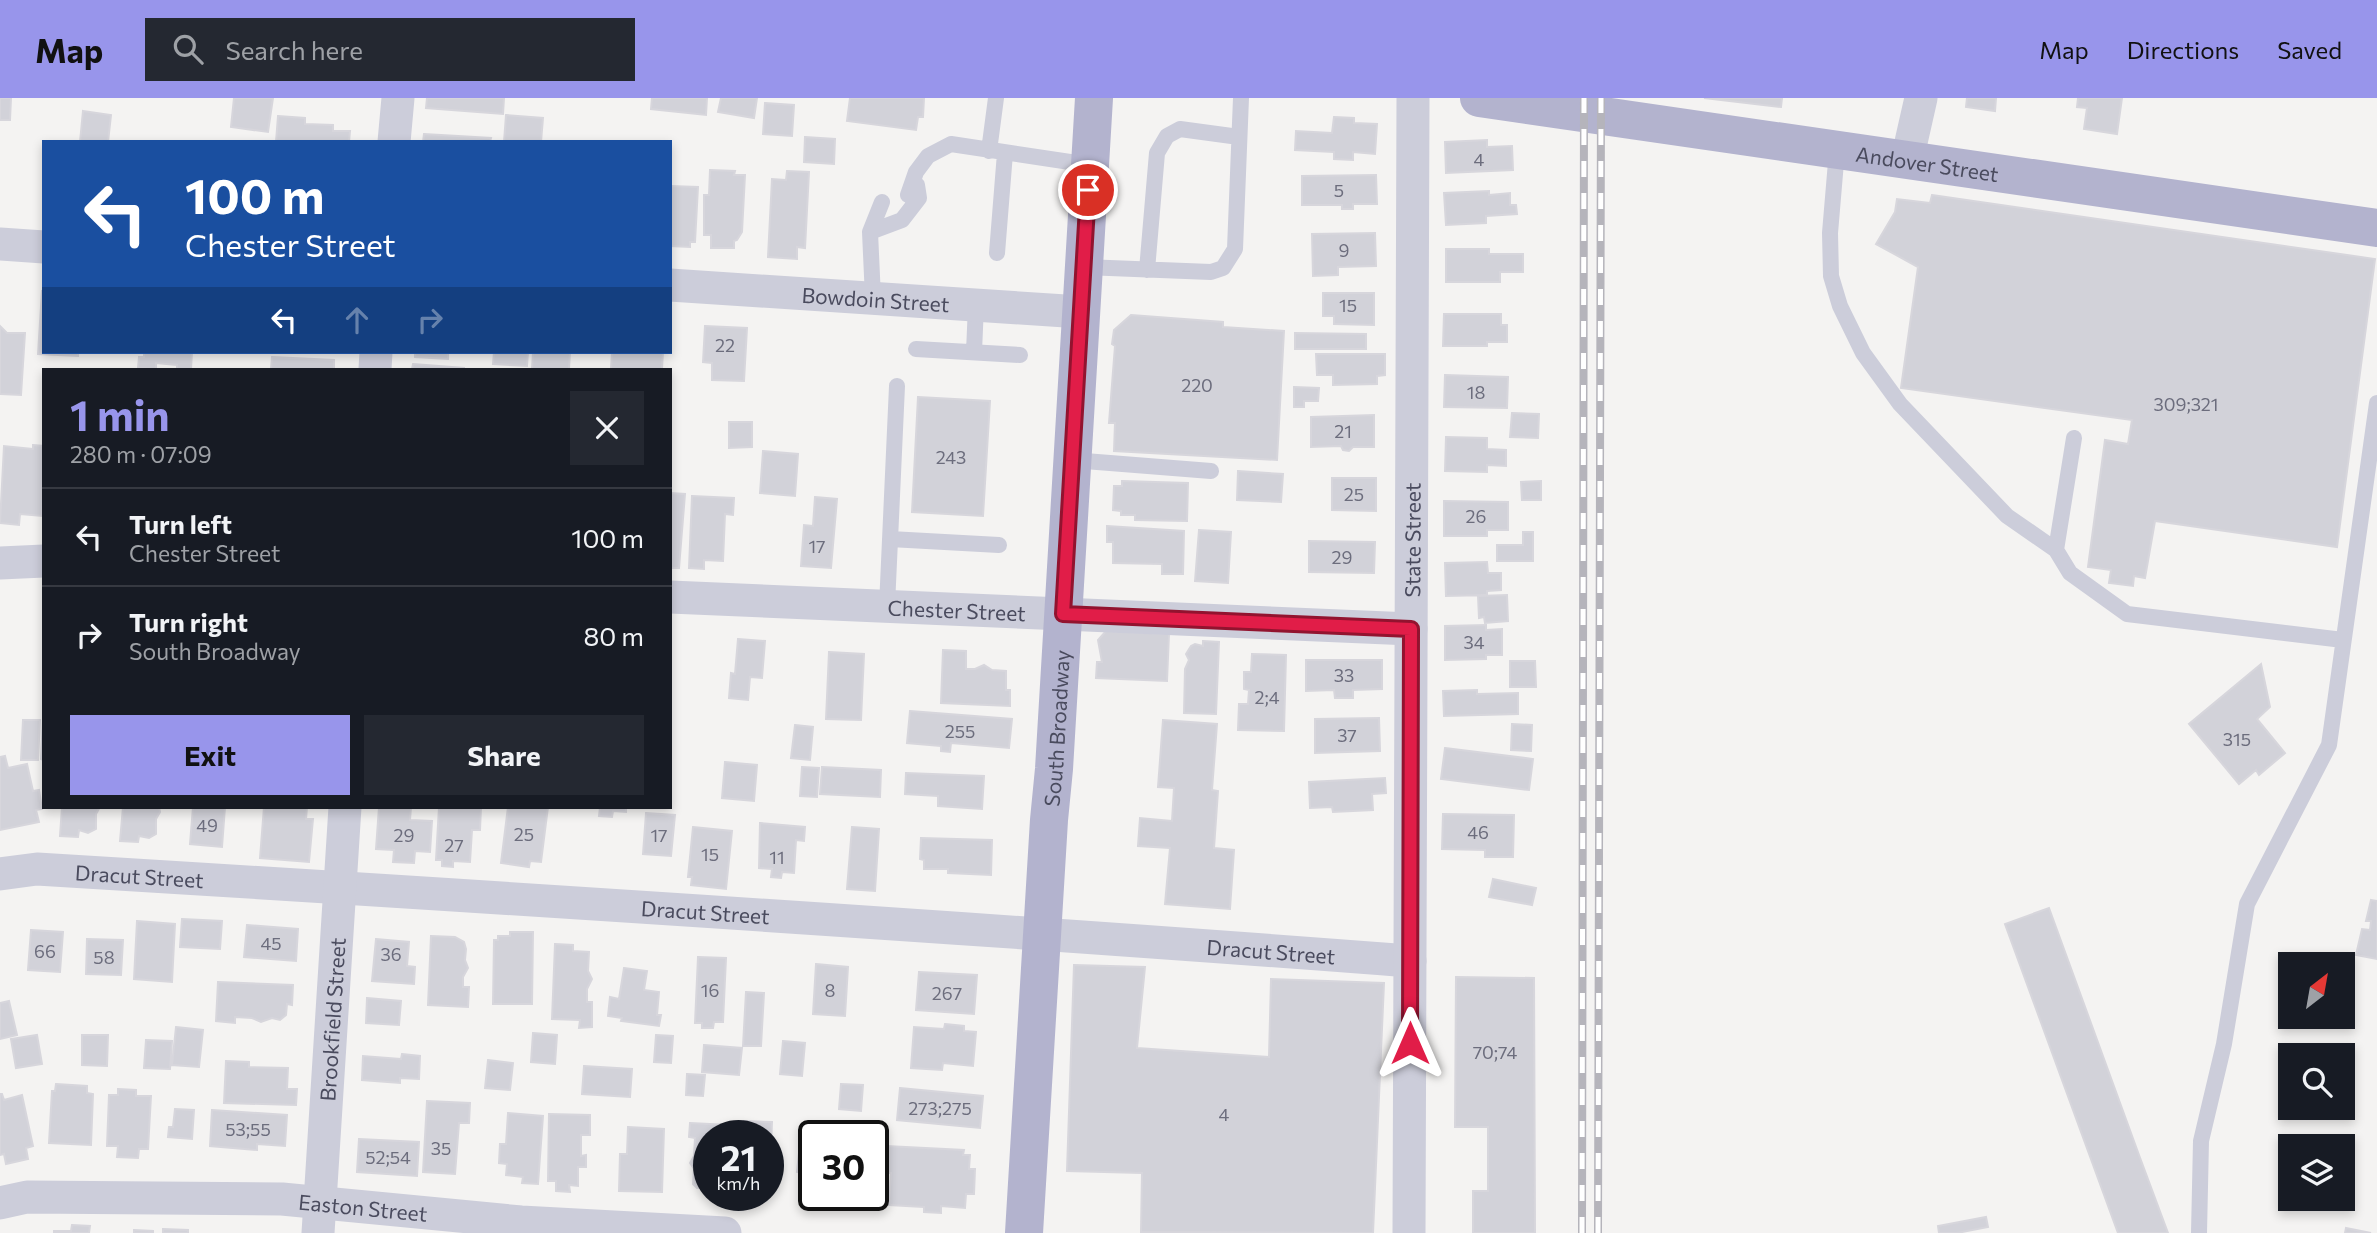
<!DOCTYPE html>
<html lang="en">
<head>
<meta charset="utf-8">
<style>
  body { margin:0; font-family:Commissioner,sans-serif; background:#242831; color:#f1f3f6; height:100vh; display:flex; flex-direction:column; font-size:26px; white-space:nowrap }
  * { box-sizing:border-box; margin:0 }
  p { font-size:23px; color:#9ea1a6 }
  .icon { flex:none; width:38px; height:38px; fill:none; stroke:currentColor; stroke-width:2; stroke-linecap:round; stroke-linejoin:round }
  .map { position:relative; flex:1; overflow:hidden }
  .sheet { position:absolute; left:42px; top:270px; width:630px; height:441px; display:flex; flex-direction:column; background:#171b24; border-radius:0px; box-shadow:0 4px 10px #0003 }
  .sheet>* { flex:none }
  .guide { position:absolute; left:42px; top:42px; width:630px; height:214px; border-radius:0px; box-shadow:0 4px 10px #0003; background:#1a4fa0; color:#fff; overflow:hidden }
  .needle { width:46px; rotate:31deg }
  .fabs { position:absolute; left:2278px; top:854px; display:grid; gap:14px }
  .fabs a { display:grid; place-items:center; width:77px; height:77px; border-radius:0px; background:#171b24; box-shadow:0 4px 10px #0003; font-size:35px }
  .speed { position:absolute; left:693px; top:1022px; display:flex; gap:14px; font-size:35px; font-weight:700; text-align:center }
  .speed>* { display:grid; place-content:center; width:91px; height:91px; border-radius:50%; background:#171b24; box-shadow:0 4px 10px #0003; line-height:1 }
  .speed small { font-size:18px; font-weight:400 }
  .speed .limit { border:4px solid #111; border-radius:10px; background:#fff; color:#111 }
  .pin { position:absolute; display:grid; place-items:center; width:60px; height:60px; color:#fff; margin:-30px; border:4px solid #fff; border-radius:50%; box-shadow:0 2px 7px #0007 }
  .me { position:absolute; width:77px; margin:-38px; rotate:0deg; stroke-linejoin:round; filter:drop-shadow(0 0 5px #0008) }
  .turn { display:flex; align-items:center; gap:24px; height:147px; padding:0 28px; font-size:32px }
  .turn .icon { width:91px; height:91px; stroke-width:2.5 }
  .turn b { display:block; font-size:49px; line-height:60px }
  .lanes { display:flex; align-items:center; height:66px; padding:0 28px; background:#0003; justify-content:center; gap:35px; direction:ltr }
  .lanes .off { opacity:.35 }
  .round { display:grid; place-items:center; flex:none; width:74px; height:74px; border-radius:0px; background:#242831 }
  .summary { display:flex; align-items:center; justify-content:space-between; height:119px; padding:0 28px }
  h1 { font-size:42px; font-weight:700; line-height:52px; color:#9895eb }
  .button { display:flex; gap:14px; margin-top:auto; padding:14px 28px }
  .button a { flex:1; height:80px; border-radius:0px; background:#9895eb; color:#111; font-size:28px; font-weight:700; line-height:80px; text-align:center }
  .button a+a { background:#242831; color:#f1f3f6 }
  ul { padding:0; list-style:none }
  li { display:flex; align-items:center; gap:21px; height:98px; padding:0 28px; border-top:2px solid #363941 }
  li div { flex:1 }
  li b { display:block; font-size:26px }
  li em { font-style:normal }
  header { display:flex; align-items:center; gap:42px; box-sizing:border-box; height:98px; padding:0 35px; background:#9895eb; color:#111 }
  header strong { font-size:33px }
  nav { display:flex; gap:38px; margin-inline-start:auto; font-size:24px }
  .search { width:490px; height:63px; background:#242831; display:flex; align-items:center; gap:18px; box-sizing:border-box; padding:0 24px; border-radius:0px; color:#9ea1a6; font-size:26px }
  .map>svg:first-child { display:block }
  .building { fill:#d2d2d9; stroke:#d7d6dc; stroke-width:2 }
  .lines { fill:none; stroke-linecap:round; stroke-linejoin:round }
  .lane { stroke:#cccdda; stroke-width:16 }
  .street { stroke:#cccdda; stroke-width:33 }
  .primary { stroke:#b3b3ce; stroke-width:38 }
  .rail-casing { stroke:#b5b4bb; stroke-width:8 }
  .rail { stroke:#fff; stroke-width:5; stroke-dasharray:16; stroke-linecap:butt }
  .route-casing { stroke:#92132f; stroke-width:18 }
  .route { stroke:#e11d48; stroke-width:12 }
  .labels { text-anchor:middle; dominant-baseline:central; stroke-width:6; stroke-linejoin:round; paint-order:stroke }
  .number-label { font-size:18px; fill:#6c6d7d }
  .street-label { font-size:21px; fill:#4a4b5e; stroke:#fff }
</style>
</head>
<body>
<header>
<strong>Map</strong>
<div class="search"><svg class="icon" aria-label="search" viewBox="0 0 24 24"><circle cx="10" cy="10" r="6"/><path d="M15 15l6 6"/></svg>Search here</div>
<nav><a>Map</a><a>Directions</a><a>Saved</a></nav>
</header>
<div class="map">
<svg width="2377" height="1135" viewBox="0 0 2377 1135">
  <rect width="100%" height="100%" fill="#f4f3f2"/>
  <path class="building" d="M0 0H11L10 22H0Z
    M234 0H273L268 34 231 29Z
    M427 0H504L503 16 426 10Z
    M652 0H707L706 17 651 11Z
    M721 0H757L754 20 718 14Z
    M850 0H924L923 19H918L916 32 847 23Z
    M1704 0H1782L1781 9Z
    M1967 0H1996L1995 13 1966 9Z
    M2078 0H2122L2117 36 2084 31 2087 10 2077 9Z
    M765 5 794 7 792 38 763 36Z
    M83 13 111 17 108 44H80Z
    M506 17 543 20 541 44H504Z
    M278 18 305 20V26L333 27V33H350L349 44H276Z
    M1334 19 1354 20V25L1377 26 1375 56 1353 54V62L1334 61V54L1295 52 1296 33 1332 35Z
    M424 36 491 40 490 44H423Z
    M805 39 835 41 834 66 804 64Z
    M1487 42V49L1512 48 1513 72 1446 75 1445 44Z
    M710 72 735 73 734 77H745L742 134 737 142 734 143V150H711V137H704V97H709Z
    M787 73 809 74 805 150 797 149V161L768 159 772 81 786 82Z
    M1376 77 1377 106H1353V111H1342V107H1302V78Z
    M670 88 698 89 695 144H690V149L670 148Z
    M1489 93V97L1510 95V107H1516L1517 116 1486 118V125L1446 127 1444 95Z
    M1932 97 2375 161 2337 449 2155 423 2145 480 2134 478 2133 488 2109 485 2111 472 2088 469 2105 342 2128 346 2132 322 1901 290 1918 169 1876 146 1895 114 1897 101 1930 105Z
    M1375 135 1376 168 1338 169V177L1313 178 1312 136Z
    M1446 151H1489V156H1523V174H1500V184H1446Z
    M42 192 44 254H78V258L38 256Z
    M1323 195H1374V227L1334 226V218H1323Z
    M1444 216H1501V227H1507V244H1487V248H1443Z
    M1131 217 1223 224V229L1284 233 1277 362 1114 353 1115 325H1109L1115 248 1112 246 1114 232Z
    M0 228 7 235H25L21 297 0 296Z
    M705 228 747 230 744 283 712 282V265L703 264Z
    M1295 235 1366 236V251H1295Z
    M144 254H192L191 271H177V267L156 265V271L138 270 139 259H144Z
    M415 254H448V261L415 259Z
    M494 254H528L527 268 493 266Z
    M533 254H570L569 271H532Z
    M612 254H663L662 271H611Z
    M1316 256H1385V277L1377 278V286L1333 287V277H1317Z
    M272 259 334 262V271H271Z
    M413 266 464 270V271H412Z
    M1445 277 1508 279 1507 310 1444 309Z
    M1294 289 1319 290 1318 303H1304V309H1294Z
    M918 299 990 303 983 418 912 414Z
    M1512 315 1539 316 1538 340 1510 339Z
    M1374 317V349H1353L1349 353 1343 352 1341 348 1311 349V319Z
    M729 324H752V349L729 350Z
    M1446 339 1487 340V351L1506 352V368L1487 367V374L1445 373Z
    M33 347 44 348 42 418 20 416 19 427 0 425 4 348 33 351Z
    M763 353 798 356 795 398 760 395Z
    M1238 373 1283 376 1281 404 1237 402Z
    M1332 380H1376V413L1332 412Z
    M1122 383 1188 385 1187 423 1135 422V417H1121V413L1113 412 1114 388H1122Z
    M1541 383V402H1522L1521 384Z
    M670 395 685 396 679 470H670Z
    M692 398 734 400 733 417 725 416 723 463 704 462V471L689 470Z
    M815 399 837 401 831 470 801 468 804 427 813 428Z
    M1444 403 1508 404V432H1487V438H1444Z
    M1107 428 1184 433 1183 476H1162V466L1113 465V444H1107Z
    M1199 432 1231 434 1228 485 1195 483Z
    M1523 434H1533V463H1497V447H1523Z
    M1309 443 1375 444 1374 475 1309 474Z
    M1487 464 1488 475H1501V492L1487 493V497L1446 498 1445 465Z
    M1507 497 1508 523 1485 525 1484 519 1479 520 1478 498Z
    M1486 527V532L1502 531V557H1486V561L1445 562V528Z
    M1106 533 1169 536 1167 583 1096 580 1097 564H1102L1098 542Z
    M738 541 765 543 762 580 750 579 748 602 729 600 731 575 735 576Z
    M1203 543 1219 544 1216 616 1184 615 1185 571 1189 562 1186 556 1191 548 1195 546 1203 548Z
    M943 552 966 553V571H975L984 567 992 572 1006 573V592H1010V608L941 605Z
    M829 554 864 556 861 622 826 621Z
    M1252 556 1286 557 1284 633 1238 632 1239 606H1248L1249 592 1244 591V574H1251Z
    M1306 562H1382V591L1353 592V600H1335L1334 592 1306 593Z
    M1510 563H1535L1536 589H1510Z
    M2261 566 2270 609 2257 621 2285 655 2259 677 2256 672 2239 686 2189 626Z
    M1477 592V596L1518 595V616L1444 618 1443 593Z
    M910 613 1012 621 1009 650 951 645 950 654 941 653V648L907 645Z
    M1379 620 1380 653 1315 655V621Z
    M43 621H44V662L41 661Z
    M23 622H40L38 662H21Z
    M1163 622 1217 626 1212 692 1218 693 1214 750 1234 752 1230 811 1165 806 1170 750 1138 748 1140 720 1172 723 1174 690 1158 689Z
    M1512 626 1532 627 1531 653 1511 652Z
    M795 627 813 629 810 662 791 660Z
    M1445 650 1533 661 1529 692 1441 681Z
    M5 658 8 670 27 666 33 693 39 692 42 711 36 712 39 724 0 732V659Z
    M725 664 757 667 754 703 722 700Z
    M802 669 819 670 817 699 800 698Z
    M822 669 881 672 880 699 820 696Z
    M906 675 984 678 982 711 938 708V698L905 696Z
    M1385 680 1386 695 1372 696 1373 712 1333 714 1332 709 1310 710 1309 684Z
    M62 709H100L96 716V731L88 735 79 732 78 739 60 738Z
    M123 709H159L160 714 156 721V736L149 740 139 738 138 744 120 743Z
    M193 709H225L222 749 190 746Z
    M264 709H307L306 721H313L309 764 260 760Z
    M379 709H411L410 722 432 723 430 754 415 753 414 765 393 764 394 752 376 751Z
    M439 709H481L480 732H472L470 764 453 763V769L442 768V762H436Z
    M508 709H548L541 764 530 763 529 769 501 765Z
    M600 709H626V714L613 713 612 719 599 718Z
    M646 715 675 717 671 758 643 756Z
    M1443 716 1514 717 1513 759H1485V752L1442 751Z
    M760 725 805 729 804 743 796 742 794 775 782 774 781 780 771 779 772 771 759 770Z
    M693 729 732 733 726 791 691 787 692 779H688Z
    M852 729 879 731 875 793 847 791Z
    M921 740 992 742 991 777 948 775V771H924V762L920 761Z
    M1493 781 1536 790 1532 807 1489 799Z
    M2371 802 2377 803V861L2356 857 2362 831 2370 832 2371 823H2366Z
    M2049 810 2139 1057 2168 1135H2118L2005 826Z
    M182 821 222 823 220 851 180 849Z
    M137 823 175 826 172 884 134 881Z
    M247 827 298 831 296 863 244 859Z
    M31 832 63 834 60 874 28 872Z
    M510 834H533L532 906H493L494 842H498V838H510Z
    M431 838 455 839 464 844 466 851 465 862 468 870 463 879V889H469L468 909 428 907Z
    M87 841 123 842 121 877 86 876Z
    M376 841 409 844 407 868 415 869 414 886 372 883Z
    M555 846 573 847V853L589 854 588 873 592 881 587 891V904H592V929L579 930 580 922 552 921Z
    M698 859 726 860 723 924H714L713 930H702V925H695Z
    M816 866 848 869 845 918 813 916Z
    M1074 867 1145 869 1137 950 1269 959 1271 881 1384 885 1373 1135 1141 1134 1142 1075 1067 1073Z
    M624 870 647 873 644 892 659 894 657 917H661L659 928 621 923 622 920 608 918 610 899 619 901Z
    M919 874 977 877 974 916 916 912Z
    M1456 879 1534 880 1535 1135H1473V1093H1488V1029H1455Z
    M218 884 293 887 292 907 287 906 286 917 280 922 272 920 261 924 252 920 235 919V925L216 923Z
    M746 894 764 895 761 948H743Z
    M367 900 401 903 399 927 366 925Z
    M9 903 17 937 0 941V905Z
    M945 926 964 928V933L976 934 973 968 943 965 942 972 911 970 914 929 944 931Z
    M176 929 203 932 199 969 172 967Z
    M533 935 557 937 555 966 531 964Z
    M37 937 42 966 16 970 11 941Z
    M82 937H108L107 968 82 967Z
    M656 937 673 938 671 965 654 964Z
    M146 942 172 943 170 971 144 970Z
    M783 943 805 945 802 978 780 976Z
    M704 947 742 950 739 977 702 974Z
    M402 956 420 958 419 981 400 980V985L362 982 363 958 401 961Z
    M488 962 513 965 510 992 485 990Z
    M226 963 249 964V969L288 970 287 991H297L296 1007 224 1005Z
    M584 968 632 971 630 999 582 996Z
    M687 976 705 977 703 998 686 997Z
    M56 986 87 988V995L93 996 91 1047 49 1045 52 993H55Z
    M841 986 863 987 861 1013 839 1011Z
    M900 990 983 998 980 1030 897 1022Z
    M118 991 136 992V998H151L148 1051H139L138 1060 117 1059 118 1048H107L109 997H118Z
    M0 996H2L4 1002 22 997 33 1048 26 1050 28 1061 6 1066 4 1056 0 1057Z
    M427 1003 470 1005 469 1025H459L455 1076 423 1074Z
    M175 1011 194 1012 192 1041 168 1039 169 1029H173Z
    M212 1012 287 1017 285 1048 257 1046V1052L210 1048Z
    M508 1015 543 1018 538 1086 522 1085 523 1079 506 1077 507 1066 499 1065 500 1046H506Z
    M549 1016 590 1017V1037H581V1058L586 1057V1069H578V1088L569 1087 570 1094 556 1093V1083H548Z
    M744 1023 772 1024 769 1097 768 1038H744Z
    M690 1025 729 1027V1038H709V1090H697L693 1086 694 1071 690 1065 694 1058 695 1040 689 1039Z
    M628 1029 664 1031 662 1094 619 1093 620 1056H627Z
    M806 1030 839 1034 838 1038H814V1097H833V1099L801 1096 803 1075 797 1074 799 1055 804 1056Z
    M359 1041 419 1044 417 1078 357 1074Z
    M886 1048 964 1052 963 1057H970L969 1071H975L974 1096H966L965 1110 941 1108V1115L924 1114V1109L889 1107 891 1075H885Z
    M745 1097H758V1102L745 1101Z
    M1986 1119 1988 1129 1957 1135H1939L1938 1128Z
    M72 1127 90 1128 89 1135H54V1133H71Z
    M2346 1130 2371 1135H2345Z
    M163 1131 188 1132V1135H163Z
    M134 1132 153 1133V1135H134Z"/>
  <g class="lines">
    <path class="lane" d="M1837 52 1830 135 1831 178 1840 208 1863 255 1900 306 2007 418 2056 452
      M989 53 996 0
      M908 97 916 74 928 58 951 46 1090 67
      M870 134 902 122 919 100 917 87
      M997 155 1005 55
      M1084 169 1211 174 1223 170 1235 151 1241 0
      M1147 172 1157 55 1167 38 1180 31 1239 39
      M873 200 870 134 882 104
      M916 251 1020 257
      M974 254 976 207
      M2074 340 2056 452 2070 475 2127 516 2343 542
      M1072 362 1211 373
      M890 441 999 447
      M887 508 897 288
      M2199 1135 2201 1043 2224 946 2247 806 2329 647 2377 305"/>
    <g class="street">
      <path d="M394 44 398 0"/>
      <path d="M1907 62 1921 0"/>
      <path d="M0 146 44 149"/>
      <path id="s1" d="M670 187 1081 214"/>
      <path d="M375 271 376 254"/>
      <path d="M0 465 44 463"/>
      <path id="s2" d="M670 499 1411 531"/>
      <path id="s3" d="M0 776 37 771C495 799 953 828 1410 863"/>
      <path id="s4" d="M0 1105 27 1099 282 1101 521 1124 725 1135"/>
      <path id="s5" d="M318 1135 345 709"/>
      <path id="s6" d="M1409 1135 1413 0"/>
    </g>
    <g class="primary">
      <path id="s7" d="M1479 0 2377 130"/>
      <path id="s8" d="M1024 1135 1049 722 1054 671 1094 0"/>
    </g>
    <g class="rail-casing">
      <path id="rail" d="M1582 1135 1584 0
        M1598 1135 1601 0"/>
    </g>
    <use href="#rail" class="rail"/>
  </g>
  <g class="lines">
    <g class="route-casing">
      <path id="route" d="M1088 92 1063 516 1411 531 1410 945"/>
    </g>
    <use href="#route" class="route"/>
  </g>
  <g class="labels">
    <g class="number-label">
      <text x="1479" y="61">4</text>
      <text x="1339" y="92">5</text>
      <text x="1344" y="152">9</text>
      <text x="1348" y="207">15</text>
      <text x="725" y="247">22</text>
      <text x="1197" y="287">220</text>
      <text x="1476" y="294">18</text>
      <text x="2186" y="306">309;321</text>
      <text x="1343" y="333">21</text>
      <text x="951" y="359">243</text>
      <text x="1354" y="396">25</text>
      <text x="1476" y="418">26</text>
      <text x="817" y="448">17</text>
      <text x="1342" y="459">29</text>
      <text x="1474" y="544">34</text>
      <text x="1344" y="577">33</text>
      <text x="1267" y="599">2;4</text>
      <text x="960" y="633">255</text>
      <text x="1347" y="637">37</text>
      <text x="2237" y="641">315</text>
      <text x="207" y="727">49</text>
      <text x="1478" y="734">46</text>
      <text x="524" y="736">25</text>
      <text x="404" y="737">29</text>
      <text x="659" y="737">17</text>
      <text x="454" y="747">27</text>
      <text x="710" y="756">15</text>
      <text x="777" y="759">11</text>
      <text x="271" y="845">45</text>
      <text x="45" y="853">66</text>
      <text x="391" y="856">36</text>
      <text x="104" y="859">58</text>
      <text x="710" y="892">16</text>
      <text x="830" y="892">8</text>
      <text x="947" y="895">267</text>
      <text x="1495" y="954">70;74</text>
      <text x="940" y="1010">273;275</text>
      <text x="1224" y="1016">4</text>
      <text x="248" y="1031">53;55</text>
      <text x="441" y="1050">35</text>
      <text x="388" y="1059">52;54</text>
    </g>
    <g class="street-label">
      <text stroke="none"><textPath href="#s7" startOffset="453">Andover Street</textPath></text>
      <text stroke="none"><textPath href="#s1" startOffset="206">Bowdoin Street</textPath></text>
      <text stroke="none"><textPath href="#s6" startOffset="693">State Street</textPath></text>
      <text stroke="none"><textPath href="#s2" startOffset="287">Chester Street</textPath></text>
      <text stroke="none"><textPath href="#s8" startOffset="506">South Broadway</textPath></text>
      <text stroke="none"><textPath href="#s3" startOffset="140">Dracut Street</textPath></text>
      <text stroke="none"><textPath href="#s3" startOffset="707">Dracut Street</textPath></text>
      <text stroke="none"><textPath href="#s3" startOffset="1274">Dracut Street</textPath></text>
      <text stroke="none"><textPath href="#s5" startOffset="214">Brookfield Street</textPath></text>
      <text stroke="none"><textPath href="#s4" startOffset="364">Easton Street</textPath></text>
    </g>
  </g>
</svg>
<div class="fabs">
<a><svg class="needle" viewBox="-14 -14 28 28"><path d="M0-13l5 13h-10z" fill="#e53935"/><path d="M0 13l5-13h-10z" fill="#9ea1a6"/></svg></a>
<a><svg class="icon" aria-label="search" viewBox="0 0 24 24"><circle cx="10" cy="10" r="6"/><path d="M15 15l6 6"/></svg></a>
<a><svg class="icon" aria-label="layers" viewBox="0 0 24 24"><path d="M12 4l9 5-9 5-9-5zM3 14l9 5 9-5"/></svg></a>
</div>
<div class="speed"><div>21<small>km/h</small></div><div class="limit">30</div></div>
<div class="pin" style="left:1088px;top:92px;background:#d93025"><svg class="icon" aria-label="arrive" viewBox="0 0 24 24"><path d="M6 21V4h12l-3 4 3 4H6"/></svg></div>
<svg class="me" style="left:1410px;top:945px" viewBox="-20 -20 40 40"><path d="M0-17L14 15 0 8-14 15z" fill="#e11d48" stroke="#fff" stroke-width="4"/></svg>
<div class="guide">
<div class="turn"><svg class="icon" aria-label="left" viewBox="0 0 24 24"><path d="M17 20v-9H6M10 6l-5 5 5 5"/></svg><div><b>100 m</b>Chester Street</div></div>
<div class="lanes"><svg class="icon" aria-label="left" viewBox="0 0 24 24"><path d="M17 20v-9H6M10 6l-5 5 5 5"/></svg><svg class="icon off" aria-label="ahead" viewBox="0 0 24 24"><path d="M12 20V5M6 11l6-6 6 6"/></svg><svg class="icon off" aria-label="right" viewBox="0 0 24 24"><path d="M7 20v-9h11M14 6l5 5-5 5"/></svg></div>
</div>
<section class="sheet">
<div class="summary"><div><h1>1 min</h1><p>280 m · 07:09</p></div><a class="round"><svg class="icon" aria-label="close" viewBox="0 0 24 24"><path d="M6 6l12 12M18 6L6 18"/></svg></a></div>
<ul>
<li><svg class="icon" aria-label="left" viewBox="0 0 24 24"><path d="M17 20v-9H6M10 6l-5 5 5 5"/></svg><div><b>Turn left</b><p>Chester Street</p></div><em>100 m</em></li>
<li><svg class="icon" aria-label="right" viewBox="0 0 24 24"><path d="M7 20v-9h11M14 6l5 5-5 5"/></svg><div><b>Turn right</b><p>South Broadway</p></div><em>80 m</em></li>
</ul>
<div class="button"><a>Exit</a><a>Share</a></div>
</section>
</div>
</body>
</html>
